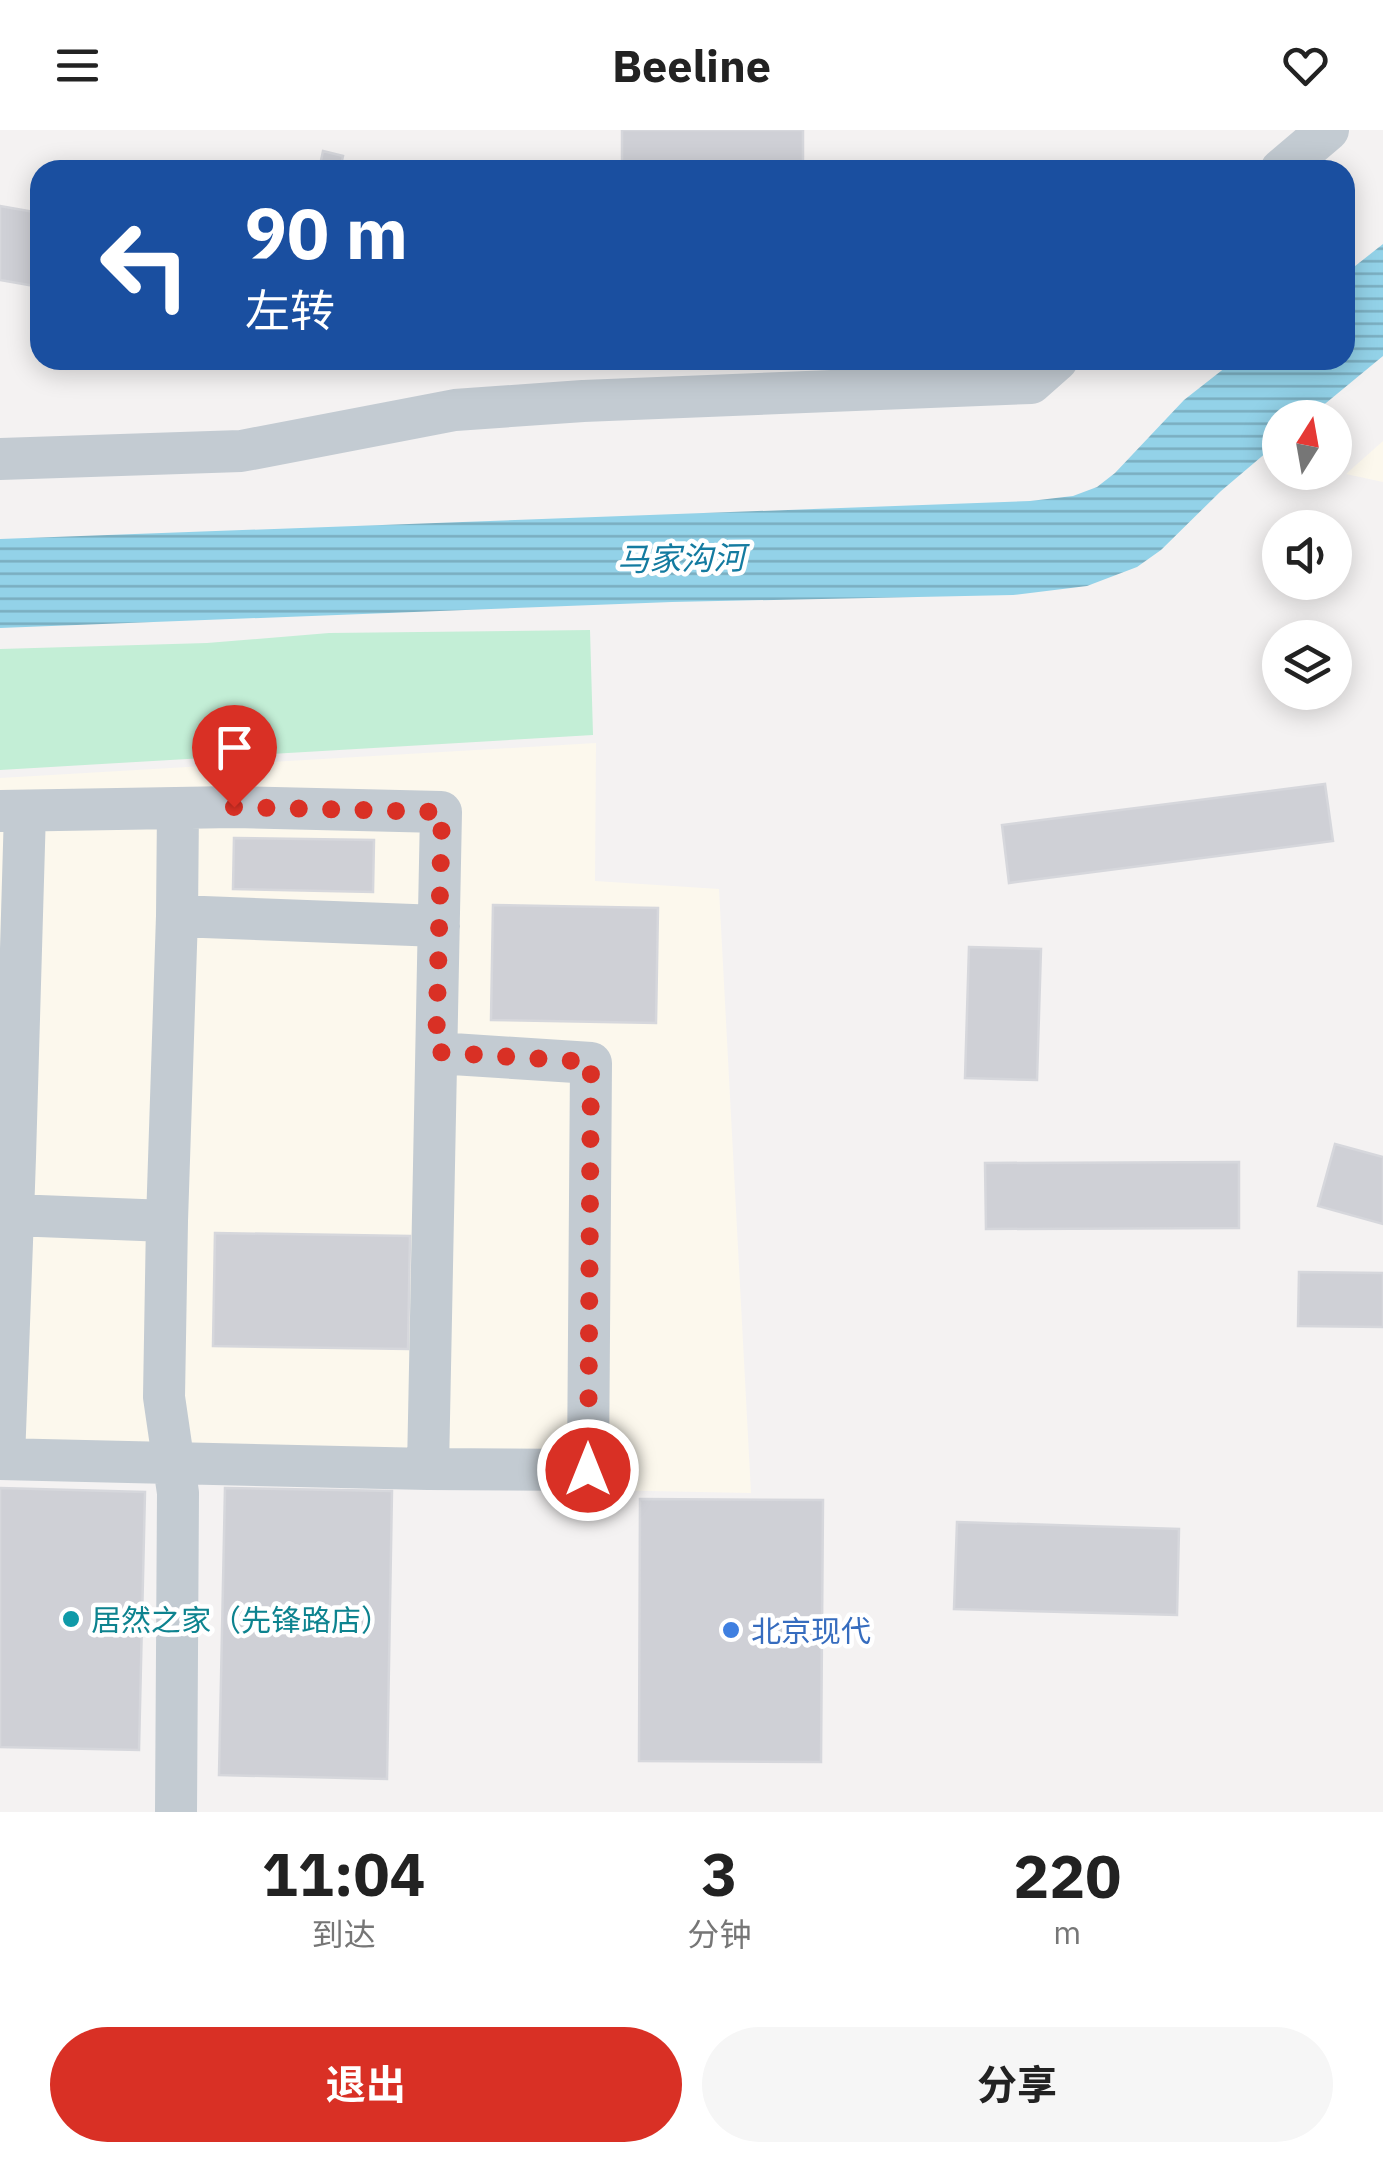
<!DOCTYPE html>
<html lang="zh">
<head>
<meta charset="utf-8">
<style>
  body { margin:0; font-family:"IBM Plex Sans","Noto Sans SC",sans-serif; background:#f6f6f6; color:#222; height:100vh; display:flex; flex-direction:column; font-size:38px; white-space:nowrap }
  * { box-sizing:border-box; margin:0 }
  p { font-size:32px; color:#767676 }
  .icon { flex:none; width:55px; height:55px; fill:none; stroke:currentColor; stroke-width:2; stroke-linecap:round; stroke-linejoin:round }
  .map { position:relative; height:1682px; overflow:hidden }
  .details { display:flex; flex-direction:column; background:#fff; flex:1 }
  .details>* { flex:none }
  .hud { position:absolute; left:30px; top:30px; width:1325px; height:210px; border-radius:30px; box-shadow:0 5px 25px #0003; background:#1a4fa0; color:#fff; overflow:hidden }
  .needle { width:65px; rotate:11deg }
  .controls { position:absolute; left:1262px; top:270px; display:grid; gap:20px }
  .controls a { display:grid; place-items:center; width:90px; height:90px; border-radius:50%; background:#fff; box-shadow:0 5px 25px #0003; font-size:50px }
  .pin { position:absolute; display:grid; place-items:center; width:85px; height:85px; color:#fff; margin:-102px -42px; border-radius:50% 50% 50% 0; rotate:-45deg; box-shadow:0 0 10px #0007 }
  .pin .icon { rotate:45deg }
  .me { position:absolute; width:110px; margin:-55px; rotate:0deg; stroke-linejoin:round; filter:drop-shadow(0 0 8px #0008) }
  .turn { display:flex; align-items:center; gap:35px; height:210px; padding:0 50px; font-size:45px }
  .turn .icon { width:130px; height:130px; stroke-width:2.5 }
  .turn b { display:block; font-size:70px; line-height:85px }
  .eta { display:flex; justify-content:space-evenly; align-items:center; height:170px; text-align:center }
  .eta b { font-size:60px; font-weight:700; line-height:70px }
  .primary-button { display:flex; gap:20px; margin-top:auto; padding:20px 50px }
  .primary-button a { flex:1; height:115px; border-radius:60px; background:#d93025; color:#fff; font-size:40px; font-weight:700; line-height:115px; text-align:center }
  .primary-button a+a { background:#f6f6f6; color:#222 }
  header { display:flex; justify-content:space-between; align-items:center; height:130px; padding:0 50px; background:#fff; font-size:45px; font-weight:700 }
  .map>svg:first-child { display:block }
  .commercial { fill:#fcf8ed }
  .park { fill:#c3eed6 }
  .water { fill:url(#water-rules) }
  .building { fill:#cfd0d6; stroke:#d6d7dc; stroke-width:2.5 }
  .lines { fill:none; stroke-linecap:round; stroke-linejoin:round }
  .minor { stroke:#c3cbd2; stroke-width:42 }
  .route { stroke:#d93025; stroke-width:18; stroke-dasharray:0 32.4 }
  .culture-dot { fill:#0f9aa8; stroke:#fff; stroke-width:4 }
  .shop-dot { fill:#3f7fe0; stroke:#fff; stroke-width:4 }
  .labels { text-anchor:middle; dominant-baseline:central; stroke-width:9; stroke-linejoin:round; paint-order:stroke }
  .culture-label { font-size:30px; fill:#0d838f; stroke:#fff; text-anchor:start }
  .shop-label { font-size:30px; fill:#366cbe; stroke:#fff; text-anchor:start }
  .water-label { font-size:32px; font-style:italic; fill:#147ba0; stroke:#fff }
</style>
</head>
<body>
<header><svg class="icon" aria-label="menu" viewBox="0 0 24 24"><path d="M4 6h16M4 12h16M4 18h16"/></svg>Beeline<svg class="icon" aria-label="heart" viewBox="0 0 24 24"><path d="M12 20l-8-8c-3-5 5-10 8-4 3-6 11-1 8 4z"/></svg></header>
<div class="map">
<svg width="1383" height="1682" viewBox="0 0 1383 1682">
  <defs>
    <pattern id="water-rules" width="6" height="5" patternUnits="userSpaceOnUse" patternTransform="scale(2.5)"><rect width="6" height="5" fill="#93d2e8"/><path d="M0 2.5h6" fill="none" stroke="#7aadbf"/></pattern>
  </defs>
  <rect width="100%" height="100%" fill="#f4f2f2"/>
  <path class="commercial" d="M1383 311V352L1346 344Z
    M596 613 595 751 719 759 751 1363 0 1348V648Z"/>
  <path class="park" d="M590 500 593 605 0 640V519L207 513 329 503Z"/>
  <path class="water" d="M1383 114V226L1309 287 1280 288V311L1221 361 1161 420 1137 437 1087 456 1013 465 672 472 0 498V409L1030 371 1073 366 1097 357 1115 343 1184 270 1235 230H1345V144Z"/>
  <path class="building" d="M622 0H803V40H622Z
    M323 21 343 26 340 40H319Z
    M0 76 40 83V157L0 150Z
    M1325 654 1333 711 1009 753 1002 695Z
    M234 708 374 710 373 762 233 759Z
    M493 775 658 778 656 893 491 890Z
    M969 817 1041 819 1037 950 965 948Z
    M1335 1014 1383 1027V1094L1318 1076Z
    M1239 1032V1098L986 1099 985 1033Z
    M215 1103 410 1106 408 1219 213 1216Z
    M1299 1142 1383 1143V1197L1298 1196Z
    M0 1358 145 1362 139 1620 0 1617Z
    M225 1358 392 1361 387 1649 219 1645Z
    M640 1369 823 1370 821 1632 639 1631Z
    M957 1392 1179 1399 1177 1485 954 1479Z"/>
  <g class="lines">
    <path class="minor" d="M1281 40 1328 0
      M0 329 241 321 455 280 583 271 1031 253 1057 230
      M0 681 234 677 441 682 428 1339
      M177 786 178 678
      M0 1026 15 1027 13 1085 167 1091 164 1267 178 1363 176 1682
      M15 1027 25 681
      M167 1091 177 786 439 796
      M0 1329 428 1339 588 1340 591 933 437 923
      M4 1329 13 1085"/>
  </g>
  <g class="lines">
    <path class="route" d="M234 677 442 682 436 922 591 932 588 1340"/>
  </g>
  <circle class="culture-dot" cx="71" cy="1489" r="10"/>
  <circle class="shop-dot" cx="731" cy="1500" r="10"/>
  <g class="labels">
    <g class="culture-label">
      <text x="91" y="1489">居然之家（先锋路店）</text>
    </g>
    <g class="shop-label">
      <text x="751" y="1500">北京现代</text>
    </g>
    <g class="water-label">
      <text transform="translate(681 428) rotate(-1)">马家沟河</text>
    </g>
  </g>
</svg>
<div class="controls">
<a><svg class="needle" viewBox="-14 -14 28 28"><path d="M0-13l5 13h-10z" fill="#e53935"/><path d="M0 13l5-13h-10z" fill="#767676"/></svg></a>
<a><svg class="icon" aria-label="sound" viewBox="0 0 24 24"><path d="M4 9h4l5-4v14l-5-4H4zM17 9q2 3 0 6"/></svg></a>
<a><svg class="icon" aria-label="layers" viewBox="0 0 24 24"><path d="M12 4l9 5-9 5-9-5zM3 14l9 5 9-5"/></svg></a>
</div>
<div class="pin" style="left:234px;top:677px;background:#d93025"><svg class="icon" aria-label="arrive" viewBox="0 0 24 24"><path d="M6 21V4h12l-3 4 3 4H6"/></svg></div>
<svg class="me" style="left:588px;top:1340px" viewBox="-20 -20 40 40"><circle r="17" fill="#d93025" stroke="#fff" stroke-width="3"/><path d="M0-11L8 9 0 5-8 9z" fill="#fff"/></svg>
<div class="hud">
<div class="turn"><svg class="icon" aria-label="left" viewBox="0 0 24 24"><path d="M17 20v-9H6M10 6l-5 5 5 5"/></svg><div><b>90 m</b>左转</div></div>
</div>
</div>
<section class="details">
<div class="eta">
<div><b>11:04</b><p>到达</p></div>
<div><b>3</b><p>分钟</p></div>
<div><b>220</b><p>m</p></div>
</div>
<div class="primary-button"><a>退出</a><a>分享</a></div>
</section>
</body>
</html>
